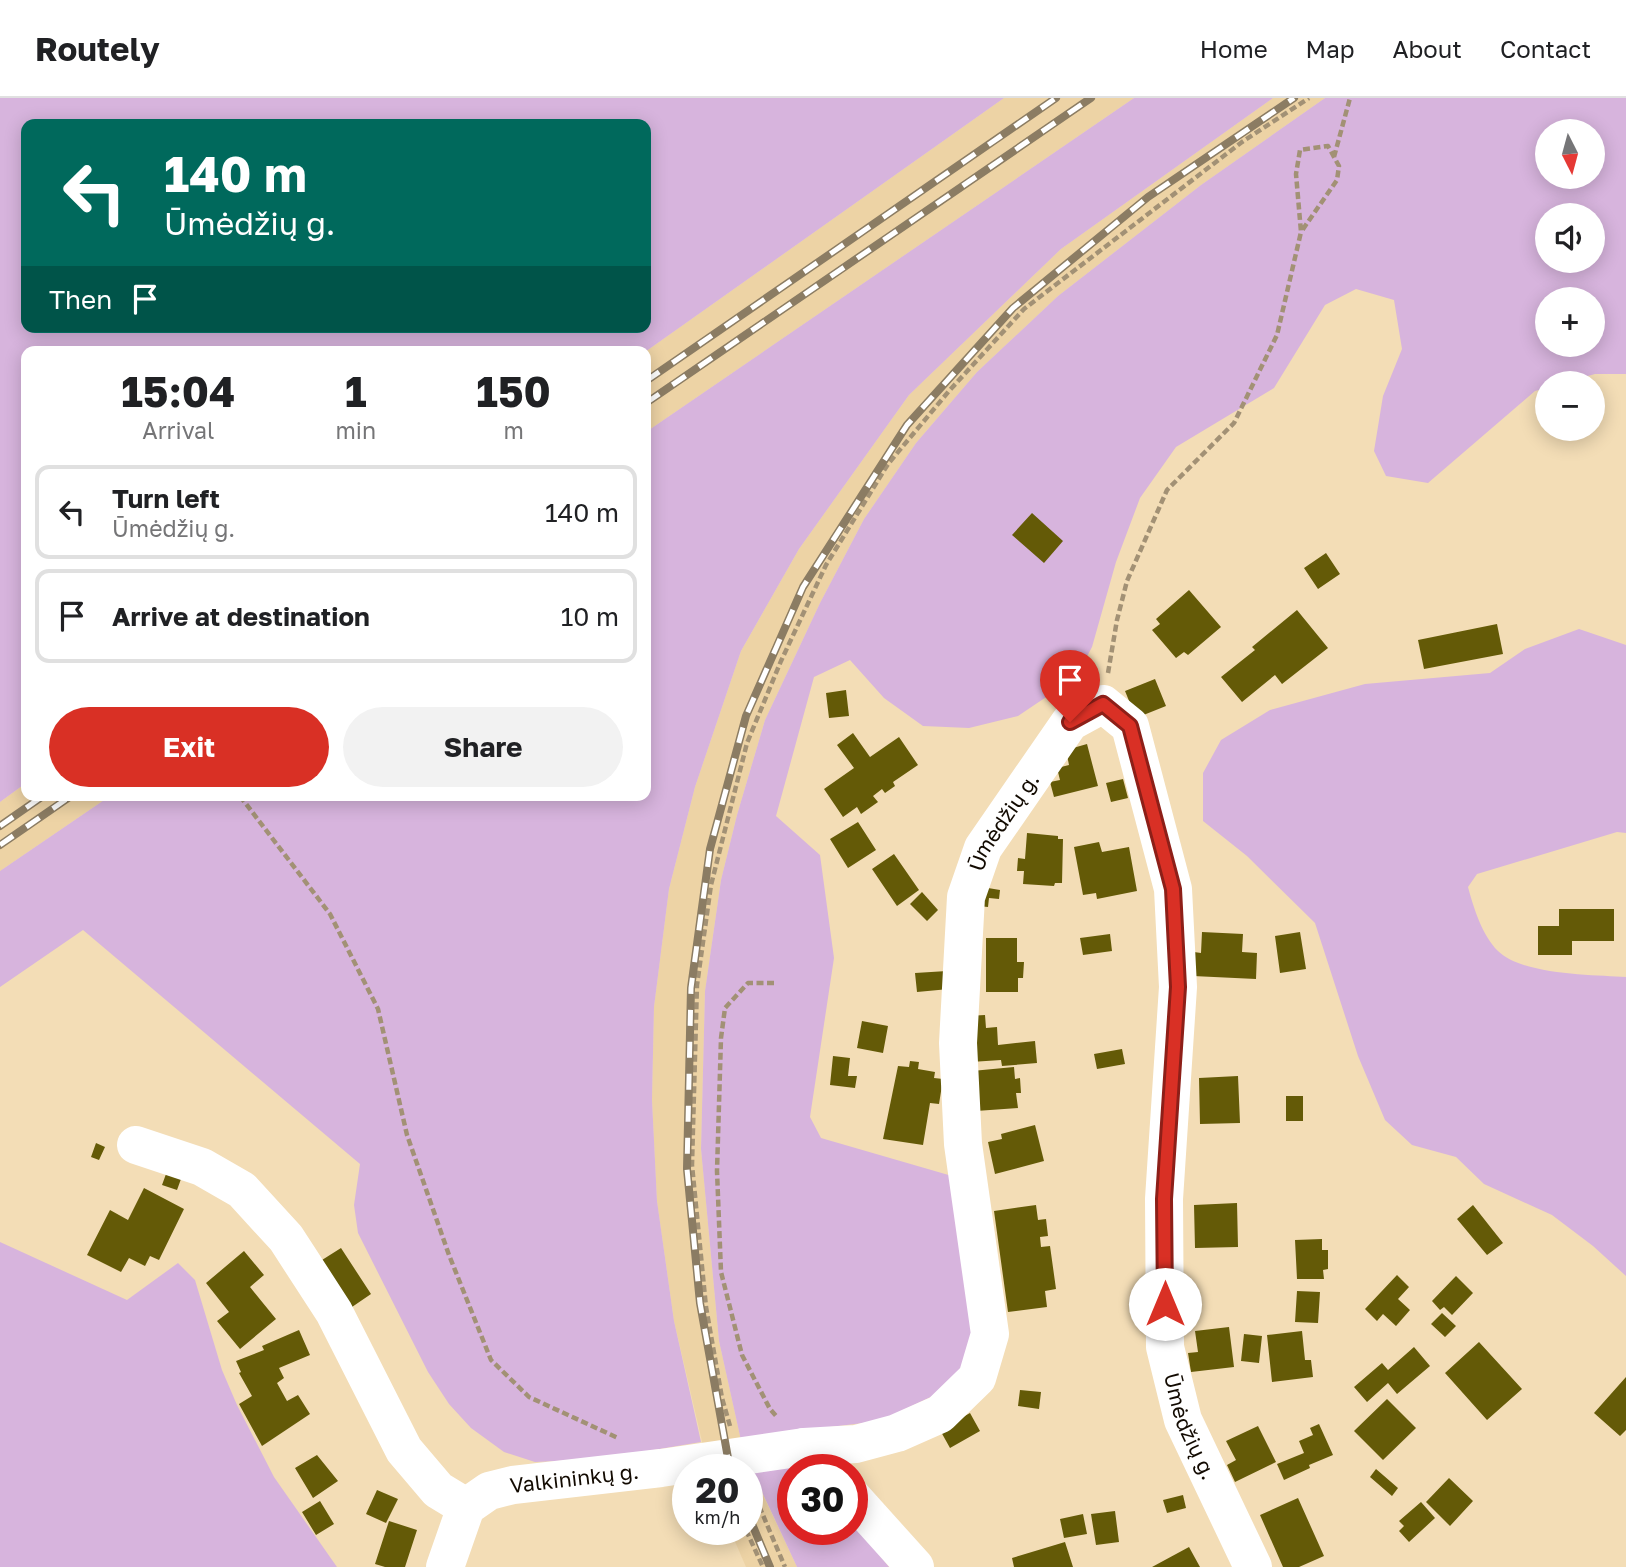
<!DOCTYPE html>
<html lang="en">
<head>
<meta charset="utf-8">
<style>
  body { margin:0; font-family:"Golos Text",sans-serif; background:#f2f2f2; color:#202124; height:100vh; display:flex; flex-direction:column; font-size:26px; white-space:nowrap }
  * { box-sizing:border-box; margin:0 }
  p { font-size:23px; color:#757577 }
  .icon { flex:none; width:38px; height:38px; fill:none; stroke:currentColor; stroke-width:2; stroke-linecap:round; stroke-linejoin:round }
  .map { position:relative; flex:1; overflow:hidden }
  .side { position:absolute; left:21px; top:248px; width:630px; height:455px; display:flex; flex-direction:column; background:#fff; border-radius:14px; box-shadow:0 4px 18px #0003 }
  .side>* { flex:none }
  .top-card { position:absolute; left:21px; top:21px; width:630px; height:214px; border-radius:14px; box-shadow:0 4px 18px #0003; background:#00695c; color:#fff; overflow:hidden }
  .needle { width:46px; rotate:174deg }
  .tools { position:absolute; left:1535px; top:21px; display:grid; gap:14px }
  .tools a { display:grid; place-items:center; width:70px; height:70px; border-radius:50%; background:#fff; box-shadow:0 4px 18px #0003; font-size:35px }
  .speed { position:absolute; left:672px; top:1356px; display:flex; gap:14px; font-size:35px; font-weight:700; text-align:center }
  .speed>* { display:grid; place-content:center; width:91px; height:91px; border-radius:50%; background:#fff; box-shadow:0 4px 18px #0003; line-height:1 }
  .speed small { font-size:18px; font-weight:400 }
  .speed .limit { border:10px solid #d22; background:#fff; color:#111 }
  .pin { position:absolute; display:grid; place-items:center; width:60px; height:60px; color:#fff; margin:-72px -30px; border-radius:50% 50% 50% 0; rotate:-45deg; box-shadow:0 0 7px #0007 }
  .pin .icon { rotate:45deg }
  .me { position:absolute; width:77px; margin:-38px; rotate:0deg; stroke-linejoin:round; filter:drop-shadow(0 0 5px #0008) }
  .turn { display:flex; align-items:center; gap:24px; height:147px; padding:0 28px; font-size:32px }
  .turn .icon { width:91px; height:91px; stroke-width:2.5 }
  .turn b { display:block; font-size:49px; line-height:60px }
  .then { display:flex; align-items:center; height:66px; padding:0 28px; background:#0003; gap:14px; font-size:26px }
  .eta { display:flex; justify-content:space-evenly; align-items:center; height:119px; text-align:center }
  .eta b { font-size:42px; font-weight:700; line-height:49px }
  .cta { display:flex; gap:14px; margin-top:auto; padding:14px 28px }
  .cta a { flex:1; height:80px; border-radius:42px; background:#d93025; color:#fff; font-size:28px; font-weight:700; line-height:80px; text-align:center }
  .cta a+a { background:#f2f2f2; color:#202124 }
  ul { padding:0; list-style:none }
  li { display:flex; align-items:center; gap:21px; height:94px; margin:0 14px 10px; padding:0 14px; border:4px solid #e0e0e0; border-radius:14px }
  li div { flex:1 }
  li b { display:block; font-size:26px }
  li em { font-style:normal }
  header { display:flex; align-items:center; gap:42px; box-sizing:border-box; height:98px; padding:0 35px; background:#fff; border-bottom:2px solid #e0e0e0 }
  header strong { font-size:33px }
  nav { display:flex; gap:38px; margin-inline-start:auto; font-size:24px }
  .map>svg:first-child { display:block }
  .built { fill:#edd3a5 }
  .green { fill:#d7b4dd; fill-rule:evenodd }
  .building { fill:#645a07 }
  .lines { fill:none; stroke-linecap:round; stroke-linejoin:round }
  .path { stroke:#a29175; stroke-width:4.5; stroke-dasharray:7 3.5; stroke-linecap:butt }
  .minor { stroke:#fff; stroke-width:38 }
  .rail-casing { stroke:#8b7c63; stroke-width:8 }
  .rail { stroke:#fff; stroke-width:5; stroke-dasharray:16; stroke-linecap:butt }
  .route-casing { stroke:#8d1f18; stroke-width:18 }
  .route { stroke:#d93025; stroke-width:12 }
  .labels { text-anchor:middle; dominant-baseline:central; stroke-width:7; stroke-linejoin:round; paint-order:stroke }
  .street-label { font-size:21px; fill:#120a01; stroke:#fff }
</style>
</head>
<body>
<header>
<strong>Routely</strong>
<nav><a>Home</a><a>Map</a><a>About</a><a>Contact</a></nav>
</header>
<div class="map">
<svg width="1626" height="1469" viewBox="0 0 1626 1469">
  <rect width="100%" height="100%" fill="#f3ddb6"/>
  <path class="built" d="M1004 0H1134L646 334 645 254Z
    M1273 0H1325L1201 87 1058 198 977 274 916 345 864 421 820 505 765 622 737 717 721 782 705 893 701 1051 719 1243 742 1347 704 1352 674 1223 657 1103 652 1002 654 909 669 791 695 689 741 553 799 451 909 297 1061 151Z
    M26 685V698H110L0 773V704Z
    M749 1366 755 1380 797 1469H746L730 1432H747V1372Z"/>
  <path class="green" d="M0 0H1004L645 254H26V685L0 704ZM646 26V229H26V26Z
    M1134 0H1273L1061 151 909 297 799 451 741 553 695 689 669 791 654 909 652 1002 657 1103 674 1223 701 1344 600 1361 535 1364 504 1354 471 1330 449 1306 428 1274 358 1135 354 1107 360 1066 83 832 0 889V773L110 698H646V334Z
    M1325 0H1626V276H1595L1562 285H1547V290L1535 293 1428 385 1386 378 1374 353 1383 298 1402 251 1394 202 1356 191 1325 207 1274 290 1176 349 1140 400 1116 464 1092 549 1076 579 1018 618 969 630 923 628 884 600 850 562 814 579 776 718 820 757 834 860 810 1019 821 1040 952 1078 976 1219 958 1286 880 1323 813 1331 742 1347 719 1243 701 1051 705 893 721 782 737 717 765 622 820 505 864 421 916 345 977 274 1058 198 1201 87ZM1547 33H1592V79H1547ZM1547 117H1592V163H1547ZM1547 201H1592V247H1547Z
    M1579 531 1626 547V735L1617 734 1477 776 1468 789C1474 811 1482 837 1498 853 1522 877 1593 877 1626 879V1178L1593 1148 1552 1117 1484 1086 1456 1059 1412 1047 1385 1022 1358 958 1315 825 1247 758 1203 723V675L1221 642 1270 612 1365 586 1490 575 1525 551Z
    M0 1144 127 1202 178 1165 195 1182 222 1272 237 1307 274 1379 337 1469H0Z
    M771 1361 807 1372H793V1432H852V1421L889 1469H797L749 1366Z"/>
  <path class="building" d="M1032 415 1063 443 1044 465 1012 437Z
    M1326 455 1340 476 1318 491 1304 470Z
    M1189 492 1221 529 1188 557 1184 554 1176 560 1152 532 1160 526 1156 521Z
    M1297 512 1328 550 1282 586 1275 577 1242 604 1221 579 1255 552 1252 549Z
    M1497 526 1503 556 1424 571 1418 542Z
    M1155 581 1166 608 1136 620 1125 593Z
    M846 592 849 618 829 620 826 595Z
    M853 635 870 659 899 639 918 667 893 684 895 688 885 695 882 691 873 698 878 704 861 716 857 709 843 719 824 691 854 670 837 647Z
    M1087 646 1098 688 1054 699 1050 684 1060 682 1057 670 1069 667 1066 652Z
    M1123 681 1128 700 1111 704 1106 685Z
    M858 724 876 752 848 770 830 741Z
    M1027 735 1058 738V741H1063L1062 785H1055L1054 788 1023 786 1024 773H1017L1018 760 1025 761Z
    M1099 744 1102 754 1129 749 1137 793 1097 801 1096 795 1083 797 1074 749Z
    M894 756 919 792 897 808 872 771Z
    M988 790 1000 792 999 801 989 800 988 809 978 808Z
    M922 794 938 812 927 823 910 806Z
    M1559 811H1614V843H1572V857H1538V828H1559Z
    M1202 834 1243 836 1242 854 1257 855 1256 881 1193 878 1194 854 1201 855Z
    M1300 834 1306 871 1280 875 1275 838Z
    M1110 836 1112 853 1083 857 1080 840Z
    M986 840H1017V864H1024L1023 880H1018V894H986Z
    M947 873 949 891 917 894 915 875Z
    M985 917 986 930 997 929 998 947 1035 943 1037 965 1002 968 1001 962 971 964 967 918Z
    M862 923 888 928 883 955 857 950Z
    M1122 951 1125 966 1097 971 1094 956Z
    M833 958 850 960 848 978H857L855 990 830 987Z
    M910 963 919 964 918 971 935 974 934 980 943 981 939 1006 930 1005 923 1047 883 1041 898 968 909 969Z
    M1014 969 1015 981 1020 980 1021 995H1016L1018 1010 976 1013 972 973Z
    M1238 978 1240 1025 1200 1026 1199 980Z
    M1286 998H1303V1023H1286Z
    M1035 1027 1044 1063 995 1076 988 1044 1002 1041 1001 1036Z
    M96 1045 105 1049 99 1062 91 1059Z
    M170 1065 185 1070 177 1092 162 1087Z
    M144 1090 184 1111 159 1162 150 1158 145 1168 129 1160 121 1174 87 1157 110 1112 128 1122Z
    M1237 1105 1238 1149 1195 1150 1194 1107Z
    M1036 1107 1038 1122 1046 1121 1048 1138 1040 1139 1041 1149 1050 1148 1056 1191 1045 1193 1047 1209 1008 1214 994 1113Z
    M1473 1107 1503 1145 1487 1157 1457 1121Z
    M1322 1141V1152H1328V1171L1323 1172 1324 1181H1297L1295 1142Z
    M341 1150 371 1196 352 1209 322 1162Z
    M244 1153 264 1177 250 1189 276 1221 240 1251 217 1223 229 1214 206 1185Z
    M1397 1177 1409 1189 1398 1201 1410 1212 1396 1228 1383 1216 1377 1223 1365 1211Z
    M1456 1178 1473 1195 1452 1217 1444 1209 1440 1212 1432 1203Z
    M1297 1193 1320 1194 1318 1225 1295 1224Z
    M1442 1215 1456 1228 1445 1239 1431 1226Z
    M1229 1229 1234 1269 1191 1274 1188 1255 1198 1254 1195 1233Z
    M299 1232 310 1257 279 1270 284 1280 277 1285 287 1303 298 1297 310 1316 262 1348 239 1306 252 1298 239 1275 241 1274 236 1263 264 1252 262 1248Z
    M1302 1233 1305 1262H1311L1313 1279 1272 1284 1267 1237Z
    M1244 1236 1262 1238 1259 1265 1241 1263Z
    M1479 1244 1522 1291 1487 1322 1445 1275Z
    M1414 1249 1430 1268 1397 1296 1388 1285 1367 1304 1354 1289 1382 1265 1388 1272Z
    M1626 1279V1332L1620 1338 1594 1315Z
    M1020 1292 1041 1294 1039 1311 1018 1308Z
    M1387 1301 1416 1330 1383 1362 1354 1333Z
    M970 1315 980 1333 950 1350 940 1332Z
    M1319 1326 1333 1357 1309 1367 1310 1370 1284 1382 1277 1366 1304 1355 1299 1343 1313 1337 1310 1330Z
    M1258 1328 1276 1364 1235 1384 1227 1367 1236 1362 1226 1343Z
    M317 1357 338 1383 313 1400 295 1370Z
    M1376 1371 1398 1390 1392 1398 1370 1379Z
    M1449 1380 1473 1403 1450 1428 1426 1404Z
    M377 1392 398 1401 386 1425 366 1416Z
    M1183 1397 1186 1410 1167 1415 1163 1402Z
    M1298 1400 1324 1458 1299 1469H1283L1260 1417Z
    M320 1403 334 1426 316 1437 302 1414Z
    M1421 1404 1435 1420 1409 1444 1399 1433 1404 1428 1399 1423Z
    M1115 1413 1119 1444 1096 1447 1091 1416Z
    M1083 1416 1087 1436 1064 1440 1060 1421Z
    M389 1423 417 1432 405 1469H385L375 1466Z
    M1065 1444 1073 1469H1014L1012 1460Z
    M1189 1449 1200 1469H1152Z"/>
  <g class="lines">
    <path class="path" d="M1334 59 1350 0
      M1108 575 1117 522 1127 483 1167 392 1234 325 1277 237 1301 134 1296 76 1300 52 1328 48 1339 68 1337 82 1301 134
      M240 698 330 816 378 911 407 1037 449 1157 491 1262 529 1299 618 1340
      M774 885H748L725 910 721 940 717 1073 721 1174 742 1257 770 1311 777 1319
      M730 1328 722 1300 706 1209 692 1067 697 887 711 787 747 645 781 563 826 467 888 366 949 293 1024 211 1242 44 1309 0
      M751 1389 785 1469
      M746 1432 763 1469"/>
    <g class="minor">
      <path d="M136 1047 202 1069 242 1092 286 1140 334 1214 404 1352 438 1392 466 1409"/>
      <path id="s1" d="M804 1349 856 1346 897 1335 940 1316 977 1280 990 1236 963 1046 958 945 966 799 983 750 1070 624 1103 606 1130 628 1173 791 1178 889 1164 1101 1165 1249 1183 1322 1253 1469"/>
      <path d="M852 1399 915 1469"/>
      <path id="s2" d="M445 1469 466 1409 489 1393 513 1387 661 1370 804 1349 822 1368"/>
    </g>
    <g class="rail-casing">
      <path id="rail" d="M646 283 1056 0
        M646 305 1091 0
        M0 728 43 698
        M0 747 71 698
        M732 1372 728 1360 700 1205 687 1071 691 890 710 751 746 618 803 489 907 327 1013 210 1148 99 1294 0
        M747 1414 770 1469"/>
    </g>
    <use href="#rail" class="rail"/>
  </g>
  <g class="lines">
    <g class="route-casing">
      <path id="route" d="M1070 624 1103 606 1130 628 1173 791 1178 889 1164 1101 1165 1206"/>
    </g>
    <use href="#route" class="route"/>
  </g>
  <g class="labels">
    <g class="street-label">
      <text stroke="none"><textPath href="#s1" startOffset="763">Ūmėdžių g.</textPath></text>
      <text stroke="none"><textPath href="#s1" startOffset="1666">Ūmėdžių g.</textPath></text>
      <text stroke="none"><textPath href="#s2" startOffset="178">Valkininkų g.</textPath></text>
    </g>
  </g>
</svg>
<div class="tools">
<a><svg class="needle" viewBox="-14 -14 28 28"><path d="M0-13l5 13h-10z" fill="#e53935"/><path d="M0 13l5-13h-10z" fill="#757577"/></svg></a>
<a><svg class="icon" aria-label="sound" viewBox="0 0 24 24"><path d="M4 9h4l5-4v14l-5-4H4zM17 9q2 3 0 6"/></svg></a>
<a>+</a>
<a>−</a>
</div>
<div class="speed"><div>20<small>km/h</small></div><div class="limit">30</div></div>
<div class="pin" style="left:1070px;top:624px;background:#d93025"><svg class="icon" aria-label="arrive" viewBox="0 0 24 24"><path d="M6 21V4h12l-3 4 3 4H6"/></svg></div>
<svg class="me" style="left:1165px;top:1206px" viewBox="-20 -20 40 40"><circle r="19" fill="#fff"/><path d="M0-13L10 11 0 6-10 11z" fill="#d93025"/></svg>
<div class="top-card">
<div class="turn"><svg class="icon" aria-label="left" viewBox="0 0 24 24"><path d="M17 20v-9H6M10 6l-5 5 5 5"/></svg><div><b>140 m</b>Ūmėdžių g.</div></div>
<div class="then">Then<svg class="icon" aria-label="arrive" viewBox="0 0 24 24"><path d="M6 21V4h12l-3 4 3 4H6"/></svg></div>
</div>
<section class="side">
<div class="eta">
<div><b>15:04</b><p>Arrival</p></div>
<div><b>1</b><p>min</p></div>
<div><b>150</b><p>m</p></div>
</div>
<ul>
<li><svg class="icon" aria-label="left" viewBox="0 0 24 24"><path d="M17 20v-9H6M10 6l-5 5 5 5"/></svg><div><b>Turn left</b><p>Ūmėdžių g.</p></div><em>140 m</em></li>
<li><svg class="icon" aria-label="arrive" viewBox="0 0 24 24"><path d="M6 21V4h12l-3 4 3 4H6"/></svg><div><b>Arrive at destination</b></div><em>10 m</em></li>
</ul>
<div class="cta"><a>Exit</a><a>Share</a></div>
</section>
</div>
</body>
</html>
